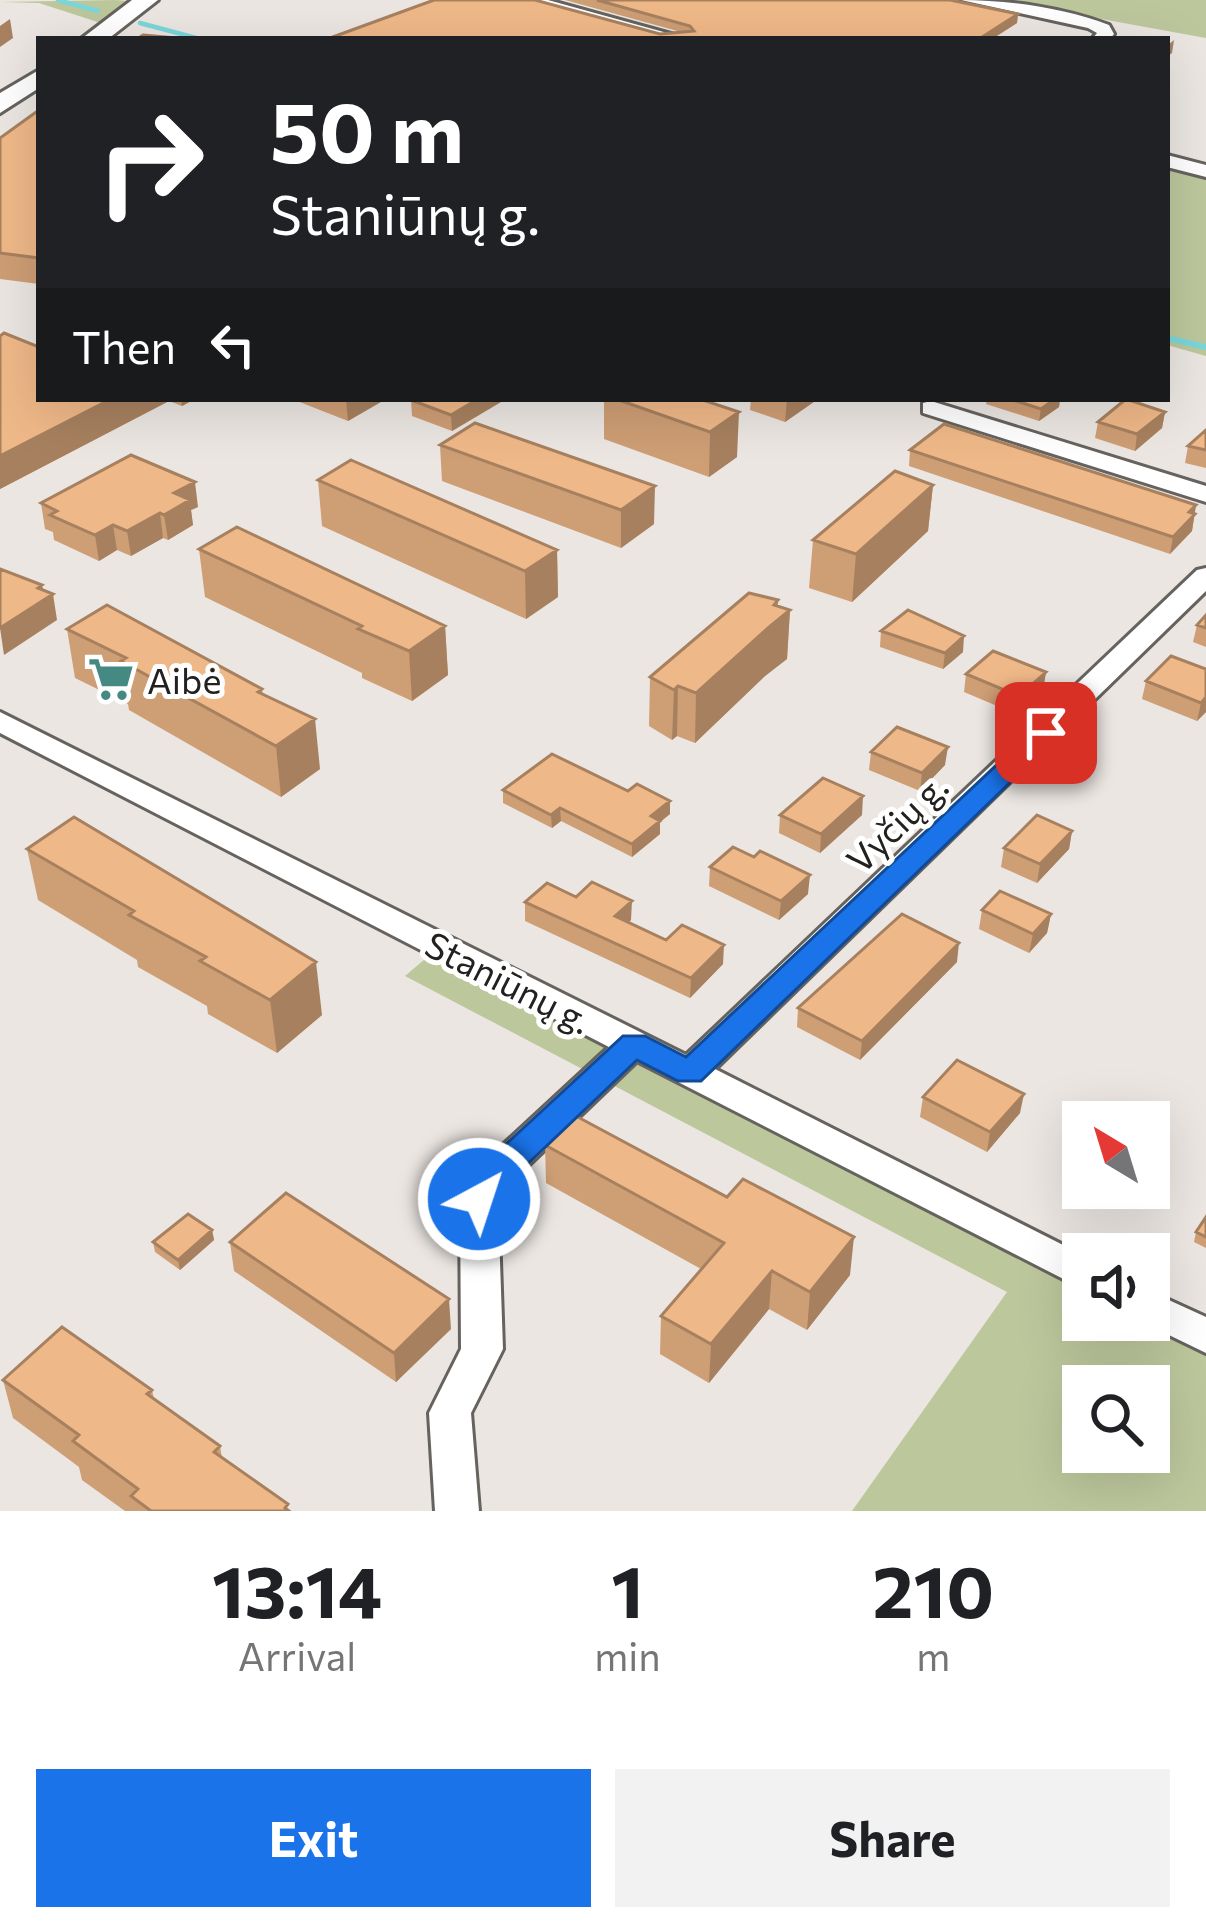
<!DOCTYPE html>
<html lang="en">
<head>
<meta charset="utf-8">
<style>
  body { margin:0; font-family:Commissioner,sans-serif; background:#f2f2f2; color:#202124; height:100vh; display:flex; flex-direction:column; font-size:45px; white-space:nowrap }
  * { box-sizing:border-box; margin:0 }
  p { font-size:39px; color:#757577 }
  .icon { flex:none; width:66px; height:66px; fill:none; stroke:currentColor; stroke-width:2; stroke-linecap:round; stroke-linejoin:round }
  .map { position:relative; height:1511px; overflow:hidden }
  .drawer { display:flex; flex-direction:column; background:#fff; flex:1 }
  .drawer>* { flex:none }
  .guide { position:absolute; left:36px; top:36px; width:1134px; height:366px; border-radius:0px; box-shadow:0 12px 48px #0002; background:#202124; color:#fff; overflow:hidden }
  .needle { width:78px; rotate:322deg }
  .fabs { position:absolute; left:1062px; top:1101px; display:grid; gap:24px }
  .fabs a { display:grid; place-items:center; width:108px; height:108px; border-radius:0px; background:#fff; box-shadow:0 12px 48px #0002; font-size:60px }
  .pin { position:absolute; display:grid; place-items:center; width:102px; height:102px; color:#fff; margin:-51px; border-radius:24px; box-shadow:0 6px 18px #0006 }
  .me { position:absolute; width:132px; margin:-66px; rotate:40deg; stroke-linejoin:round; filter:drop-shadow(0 0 9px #0008) }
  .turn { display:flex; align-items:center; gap:42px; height:252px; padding:0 36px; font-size:54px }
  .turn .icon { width:156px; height:156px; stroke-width:2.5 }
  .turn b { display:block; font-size:84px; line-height:102px }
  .then { display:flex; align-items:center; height:114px; padding:0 36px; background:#0003; gap:24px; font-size:45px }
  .eta { display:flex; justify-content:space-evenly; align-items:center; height:204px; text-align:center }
  .eta b { font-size:72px; font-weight:700; line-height:84px }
  .primary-button { display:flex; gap:24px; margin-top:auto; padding:24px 36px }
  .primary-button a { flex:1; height:138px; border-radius:0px; background:#1a73e8; color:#fff; font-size:48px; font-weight:700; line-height:138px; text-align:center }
  .primary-button a+a { background:#f2f2f2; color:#202124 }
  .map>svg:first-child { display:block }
  .green { fill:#bdc79c; fill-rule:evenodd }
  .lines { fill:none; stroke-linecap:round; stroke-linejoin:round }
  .stream-far1 { stroke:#79d7da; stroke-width:4.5 }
  .stream { stroke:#79d7da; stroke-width:6 }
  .minor-casing { stroke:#66625e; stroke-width:6 }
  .secondary-casing { stroke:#66625e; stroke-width:6 }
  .minor { fill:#fff; fill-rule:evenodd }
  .secondary { fill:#fff; fill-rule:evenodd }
  .wall { fill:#ce9e75 }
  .shaded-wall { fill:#a7815f }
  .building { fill:#efb888; stroke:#a7815f; stroke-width:3 }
  .route { fill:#1a73e8; stroke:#114b97; stroke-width:3 }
  .labels { text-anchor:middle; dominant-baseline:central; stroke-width:10; stroke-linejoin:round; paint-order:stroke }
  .poi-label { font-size:36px; fill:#22211f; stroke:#fff; text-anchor:start }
  .street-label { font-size:36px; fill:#22211f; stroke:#fff }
</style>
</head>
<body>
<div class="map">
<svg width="1206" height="1511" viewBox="0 0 1206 1511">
  <rect width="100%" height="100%" fill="#ebe6e2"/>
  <path class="green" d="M114 0 145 2 110 26 39 3 0 2Z
    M996 0H1206V38Z
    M1167 164 1206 174V356L1167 345Z
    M431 954 1083 1292V1320H1149V1290L1206 1318V1511H852L1007 1292 405 976ZM1083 1386H1149V1452H1083Z"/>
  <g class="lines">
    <path class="stream-far1" d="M58 0 98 11
      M140 23 200 39"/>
    <path class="stream" d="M1167 338 1206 347"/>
    <g class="minor-casing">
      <path id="minor" d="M521 0H548L689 39H661Z
        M961 0C1009 0 1064 8 1109 25L1114 34 1110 39H1092L1097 33 1088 28Z
        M1167 155 1206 165V177L1167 167Z
        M931 401 1206 486V502L923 413V403Z
        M1206 568V591L715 1069 1083 1255V1289L637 1061 517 1176 498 1202 503 1349 471 1413 479 1511H435L429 1413 461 1349 460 1199 491 1156 609 1047 0 733V712L686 1055 1197 570Z
        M1149 1291 1206 1317V1353L1138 1320H1149Z"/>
    </g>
    <g class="secondary-casing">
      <path id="secondary" d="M132 0H158L108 39H81Z
        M39 70V88L0 113V93Z"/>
    </g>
    <use href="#minor" class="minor"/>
    <use href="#secondary" class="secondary"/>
  </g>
  <path class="wall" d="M565 0H950L1018 14 1017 23 992 39 330 38 660 34 681 32Z
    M39 110V284L0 279V138Z
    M0 336 39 399H195L182 406 169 401 0 489Z
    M292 399H386L348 421Z
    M413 399H506L452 431 412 416 411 400Z
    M604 399H700L737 457 709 477 604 439Z
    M751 399H818L785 422 750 410Z
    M987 399H1060L1059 407 1039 421 986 404Z
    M1165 412 1162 428 1135 451 1095 438 1098 422Z
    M475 423 654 524 621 548 442 481 440 445Z
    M1206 430V468L1185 463 1188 446Z
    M910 450 1196 505 1192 531 1170 554 909 466Z
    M318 480 557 550 558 597 526 619 322 526Z
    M933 485 928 531 852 602 809 588 813 540Z
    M41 503 198 507 191 510 193 525 168 540 163 538 131 556 117 550 99 561 54 540 53 532 45 529Z
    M199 549 445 626 448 675 412 701 362 678V673L205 597Z
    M778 606 790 610 787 659 765 676 695 743 677 736 672 740 649 726 650 677Z
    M1206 615V647L1193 642 1197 625Z
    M67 629 262 689 263 694 320 769 281 797 129 710 128 704 75 678Z
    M881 631 963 652 943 669 880 647Z
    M1206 669V712L1197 721 1142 699 1146 681Z
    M1046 672 1043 690 1016 714 964 692 966 674Z
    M871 752 945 765 920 791 869 770Z
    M503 790 670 814 660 822V834L632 857 561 821 552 828 503 803Z
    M780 815H862L820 853 779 833Z
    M1072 831 1069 849 1037 883 1001 867 1004 848Z
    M27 849 322 1015 277 1053 208 1014 207 1006 138 967 137 960 38 900Z
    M710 867 808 894 779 920 709 886Z
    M576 897 631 920 628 923 666 940 723 964 690 998 525 921V902Z
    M982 910 1051 914 1047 933 1029 953 979 929Z
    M957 962 860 1060 797 1027 798 1008Z
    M923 1097 1020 1113 987 1152 920 1117Z
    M545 1145 850 1275 807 1330 769 1309 709 1383 660 1354 661 1316 701 1269 546 1183Z
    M1206 1217V1248L1194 1242 1196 1232Z
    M212 1230 214 1240 180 1270 155 1252 153 1242Z
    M230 1242 451 1329 396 1382 234 1271Z
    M3 1380 152 1390 154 1399 220 1446 222 1458 289 1511H125L82 1480 79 1467 13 1418Z"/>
  <path class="shaded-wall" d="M1018 14 1017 23 992 39 982 37Z
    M10 19 13 38 0 47V26Z
    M1174 40 1172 53 1167 57V46Z
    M111 399H168L169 401 0 489V456Z
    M181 399H195L182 406Z
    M346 399H386L348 421Z
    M478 399H506L452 431 451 415Z
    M787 399H818L785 422Z
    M1055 399H1060L1059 407 1039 421 1041 409Z
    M739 412 737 457 709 477 710 432Z
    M1165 412 1162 428 1135 451 1137 434Z
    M195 482 198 507 191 510 193 525 168 540 164 515 174 493Z
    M933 485 928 531 852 602 856 554Z
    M655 486 654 524 621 548V510Z
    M1196 505 1192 531 1170 554 1173 537Z
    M160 513 163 538 131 556 127 531Z
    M113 525 117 550 99 561 95 535Z
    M557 550 558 597 526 619 525 571Z
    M42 585 45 599 53 594 57 620 4 655 0 628Z
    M778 600 777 620 790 610 787 659 765 676 695 743 696 693Z
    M445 626 448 675 412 701 409 651Z
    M964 636 963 652 943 669 945 653Z
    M1046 672 1043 690 1016 714 1019 696Z
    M678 686 677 736 672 740 674 690Z
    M1206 697V712L1197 721 1201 703Z
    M315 719 320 769 281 797 276 746Z
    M948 747 945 765 920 791 922 773Z
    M863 796 862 815 820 853 821 834Z
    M670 801V814L660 822V834L632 857V844L651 816Z
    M560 808 561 821 552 828 551 815Z
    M1072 831 1069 849 1037 883 1040 864Z
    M810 875 808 894 779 920 781 901Z
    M632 901 631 920 615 935V916Z
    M1051 914 1047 933 1029 953 1033 934Z
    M959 943 957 962 860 1060 862 1041Z
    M724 945 723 964 690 998 691 978Z
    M316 962 322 1015 277 1053 270 1000Z
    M1024 1094 1020 1113 987 1152 990 1132Z
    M212 1230 214 1240 180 1270 178 1260Z
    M854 1237 850 1275 807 1330 810 1292Z
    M772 1271 769 1309 709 1383 711 1344Z
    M449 1299 451 1329 396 1382 394 1353Z"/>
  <path class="building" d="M434 0H535L660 34 694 31 690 26 597 0H950L1018 14 982 37 995 39 330 38Z
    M143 35 188 39H137Z
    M39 110V258L0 253V138Z
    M4 333 39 347V399H111L0 456V336Z
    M413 399H478L451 415 411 400Z
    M616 399H700L739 412 710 432Z
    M1010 399H1055L1041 409Z
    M1126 399 1165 412 1137 434 1098 422Z
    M475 423 655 486 621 510 440 445Z
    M944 424 1196 505 1189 512 1195 514 1173 537 910 450Z
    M1206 430V450L1188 446Z
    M131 455 195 482 174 493 190 500 164 515 160 513 127 531 113 525 95 535 50 515 57 511 41 503Z
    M351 460 557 550 525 571 318 480Z
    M895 471 933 485 856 554 813 540Z
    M237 527 445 626 409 651 358 629 362 626 199 549Z
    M0 569 42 585 38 588 53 594 0 628Z
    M749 593 778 600 774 605 790 610 768 628 696 693 678 686 674 690 650 677Z
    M107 605 262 689 258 692 315 719 276 746 121 661 126 658 67 629Z
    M908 610 964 636 945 653 881 631Z
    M1206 615V628L1197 625Z
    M993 651 1046 672 1019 696 966 674Z
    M1171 656 1206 669V697L1201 703 1146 681Z
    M897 727 948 747 922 773 871 752Z
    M552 754 628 791 637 784 670 801 651 816 660 821 632 844 560 808 551 815 503 790Z
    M823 778 863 796 821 834 780 815Z
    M1037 815 1072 831 1040 864 1004 848Z
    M74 817 316 962 270 1000 200 961 206 957 129 915 134 911 27 849Z
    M733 847 754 857 760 851 810 875 781 901 710 867Z
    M592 882 632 901 615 916 666 940 682 925 724 945 691 978 525 902 547 883 576 897Z
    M1000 891 1051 914 1033 934 982 910Z
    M902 914 959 943 862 1041 798 1008Z
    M957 1060 1024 1094 990 1132 923 1097Z
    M574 1115 727 1197 743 1179 854 1237 810 1292 772 1271 711 1344 661 1316 724 1243 545 1145Z
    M286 1193 449 1299 394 1353 230 1242Z
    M188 1214 212 1230 178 1260 153 1242Z
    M1206 1217V1237L1196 1232Z
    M62 1327 152 1390 147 1394 220 1446 214 1452 288 1504 285 1508 289 1511H151L131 1496 138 1489 73 1441 79 1435 3 1380Z"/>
  <path class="route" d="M1046 725 1060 733 1056 738 701 1081H678L637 1060 516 1175 491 1208 479 1212 466 1208 461 1199 492 1157 623 1036H645L686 1057 1037 727Z"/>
  <defs>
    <g id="supermarket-bare" transform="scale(3.6)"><path d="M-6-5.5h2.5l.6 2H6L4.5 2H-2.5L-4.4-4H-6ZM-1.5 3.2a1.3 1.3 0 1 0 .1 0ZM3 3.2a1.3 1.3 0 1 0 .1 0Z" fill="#448a83" stroke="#fff" stroke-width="2.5" paint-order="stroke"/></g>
  </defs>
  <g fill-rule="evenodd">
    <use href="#supermarket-bare" x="111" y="679"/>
  </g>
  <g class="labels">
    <g class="poi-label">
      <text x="147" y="679">Aibė</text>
    </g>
    <g class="street-label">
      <text transform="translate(896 822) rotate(-44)">Vyčių g.</text>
      <text transform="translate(509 981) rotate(27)">Staniūnų g.</text>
    </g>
  </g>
</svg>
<div class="fabs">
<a><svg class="needle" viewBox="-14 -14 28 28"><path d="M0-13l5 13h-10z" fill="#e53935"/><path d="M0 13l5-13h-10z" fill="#757577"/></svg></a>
<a><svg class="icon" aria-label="sound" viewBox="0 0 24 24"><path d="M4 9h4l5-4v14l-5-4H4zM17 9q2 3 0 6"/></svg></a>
<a><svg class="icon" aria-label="search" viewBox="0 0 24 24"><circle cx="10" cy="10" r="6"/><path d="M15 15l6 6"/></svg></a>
</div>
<div class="pin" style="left:1046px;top:733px;background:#d93025"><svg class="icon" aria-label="arrive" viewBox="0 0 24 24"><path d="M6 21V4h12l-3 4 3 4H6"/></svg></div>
<svg class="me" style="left:479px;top:1199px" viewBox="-20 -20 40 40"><circle r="17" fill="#1a73e8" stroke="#fff" stroke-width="3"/><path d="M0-11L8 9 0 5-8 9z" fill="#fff"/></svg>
<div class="guide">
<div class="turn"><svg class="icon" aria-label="right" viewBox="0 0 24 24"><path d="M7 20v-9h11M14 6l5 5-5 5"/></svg><div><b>50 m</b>Staniūnų g.</div></div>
<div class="then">Then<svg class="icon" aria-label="left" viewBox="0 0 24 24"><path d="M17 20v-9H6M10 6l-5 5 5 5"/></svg></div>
</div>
</div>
<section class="drawer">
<div class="eta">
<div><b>13:14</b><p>Arrival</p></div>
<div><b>1</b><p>min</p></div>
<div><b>210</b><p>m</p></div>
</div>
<div class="primary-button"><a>Exit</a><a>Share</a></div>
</section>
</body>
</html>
